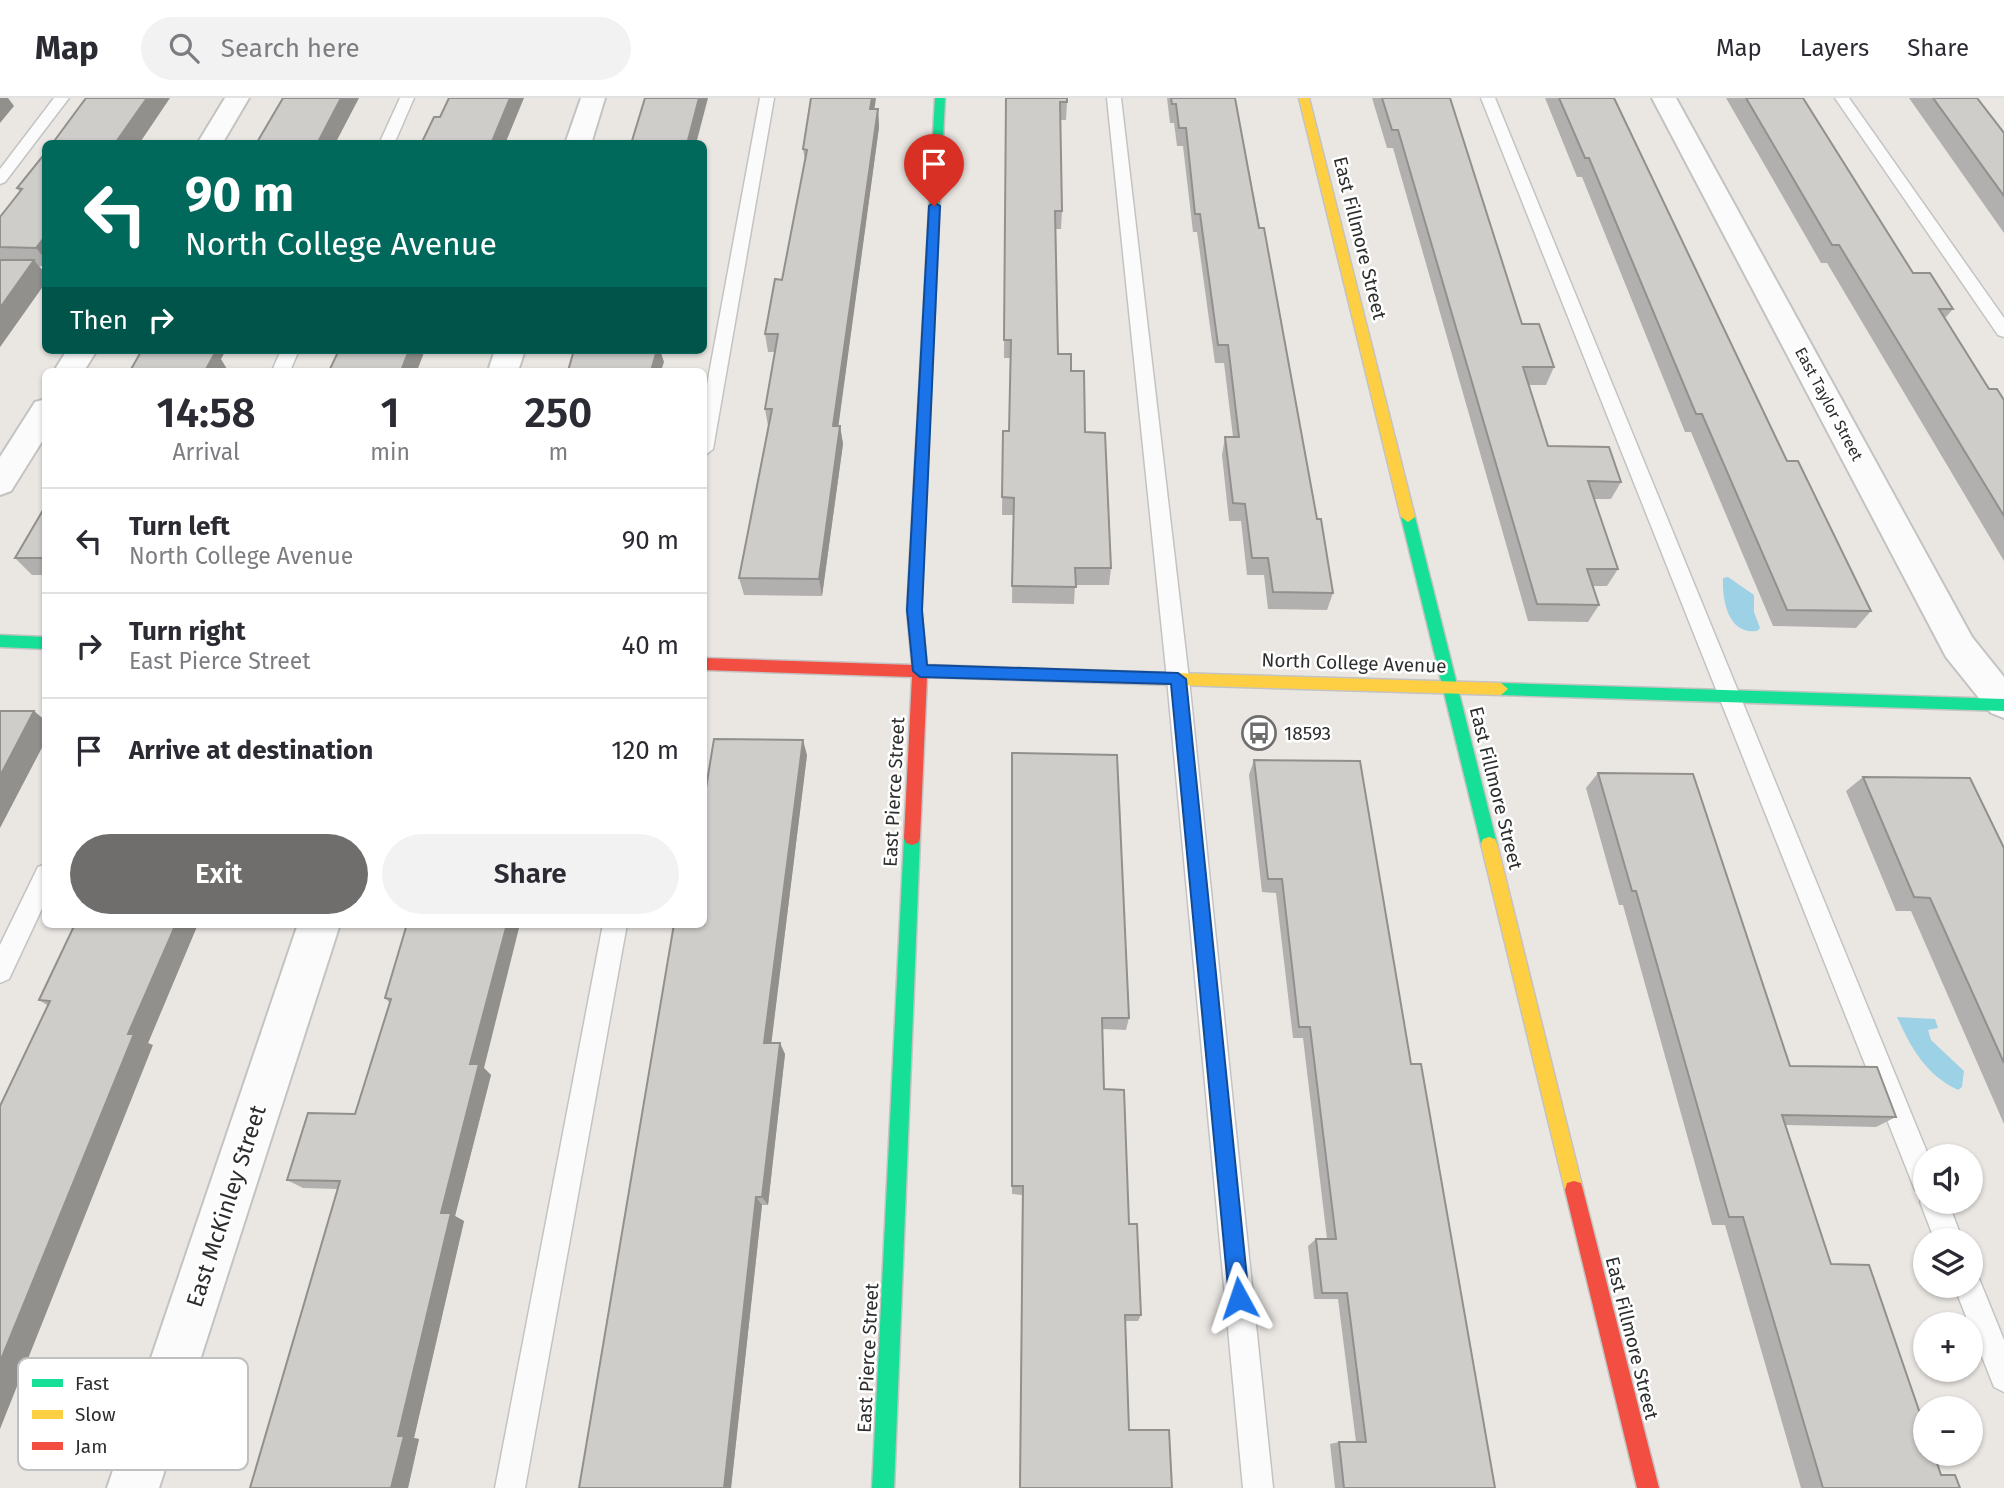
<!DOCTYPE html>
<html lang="en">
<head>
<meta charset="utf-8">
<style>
  body { margin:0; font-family:"Fira Sans",sans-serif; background:#f2f2f3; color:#2b2b33; height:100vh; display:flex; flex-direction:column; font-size:26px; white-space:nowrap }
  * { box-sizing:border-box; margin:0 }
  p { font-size:23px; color:#7c7c81 }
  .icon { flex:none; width:38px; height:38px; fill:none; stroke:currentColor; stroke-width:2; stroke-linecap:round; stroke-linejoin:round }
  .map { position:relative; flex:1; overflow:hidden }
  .drawer { position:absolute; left:42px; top:270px; width:665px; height:560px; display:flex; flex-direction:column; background:#fff; border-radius:10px; box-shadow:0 2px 5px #0004 }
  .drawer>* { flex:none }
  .hud { position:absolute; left:42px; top:42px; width:665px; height:214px; border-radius:10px; box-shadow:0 2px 5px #0004; background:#00695c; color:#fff; overflow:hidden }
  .fabs { position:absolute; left:1913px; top:1046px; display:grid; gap:14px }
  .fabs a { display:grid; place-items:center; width:70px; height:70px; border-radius:50%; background:#fff; box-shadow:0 2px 5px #0004; font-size:35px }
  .pin { position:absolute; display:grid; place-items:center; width:60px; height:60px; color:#fff; margin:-72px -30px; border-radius:50% 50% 50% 0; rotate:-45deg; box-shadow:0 0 7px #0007 }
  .pin .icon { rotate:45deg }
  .me { position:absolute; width:77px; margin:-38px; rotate:355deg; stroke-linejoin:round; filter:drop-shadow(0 0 5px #0008) }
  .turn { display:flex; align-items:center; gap:24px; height:147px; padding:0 28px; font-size:32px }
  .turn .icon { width:91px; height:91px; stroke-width:2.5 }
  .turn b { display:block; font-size:49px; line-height:60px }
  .then { display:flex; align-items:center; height:66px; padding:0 28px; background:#0003; gap:14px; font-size:26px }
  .eta { display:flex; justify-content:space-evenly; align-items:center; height:119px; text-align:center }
  .eta b { font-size:42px; font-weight:600; line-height:49px }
  .button { display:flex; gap:14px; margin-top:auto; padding:14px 28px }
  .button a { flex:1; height:80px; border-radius:42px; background:#6f6e6d; color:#fff; font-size:28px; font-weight:600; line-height:80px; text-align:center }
  .button a+a { background:#f2f2f3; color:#2b2b33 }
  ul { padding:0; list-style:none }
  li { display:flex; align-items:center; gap:21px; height:105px; padding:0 28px; border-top:2px solid #e1e1e2 }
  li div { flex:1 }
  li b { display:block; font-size:26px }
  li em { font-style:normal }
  header { display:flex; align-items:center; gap:42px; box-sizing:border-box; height:98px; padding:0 35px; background:#fff; border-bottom:2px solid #e1e1e2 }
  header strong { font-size:33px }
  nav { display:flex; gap:38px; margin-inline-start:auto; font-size:24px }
  .search { width:490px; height:63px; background:#f2f2f3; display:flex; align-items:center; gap:18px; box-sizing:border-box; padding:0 24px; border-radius:38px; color:#7c7c81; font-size:26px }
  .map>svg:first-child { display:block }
  .water { fill:#9cd1e6 }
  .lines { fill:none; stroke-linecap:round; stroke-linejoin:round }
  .lane-casing { stroke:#c4c3c3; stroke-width:3 }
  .street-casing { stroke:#c4c3c3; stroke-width:4 }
  .fast-casing { stroke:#c4c3c3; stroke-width:3 }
  .slow-casing { stroke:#c4c3c3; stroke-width:3 }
  .jam-casing { stroke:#c4c3c3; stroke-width:3 }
  .lane { fill:#fcfbfb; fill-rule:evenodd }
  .street { fill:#fcfbfb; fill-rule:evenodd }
  .fast { fill:#16e098; fill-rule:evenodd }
  .slow { fill:#ffcf43; fill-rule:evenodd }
  .jam { fill:#f24e42; fill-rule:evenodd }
  .wall { fill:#b2b0ae }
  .shaded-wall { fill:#91908d }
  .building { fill:#cfcdca; stroke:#91908d; stroke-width:2 }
  .route { fill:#1a73e8; stroke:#114b97; stroke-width:2 }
  .labels { text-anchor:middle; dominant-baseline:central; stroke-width:5; stroke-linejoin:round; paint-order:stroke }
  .far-street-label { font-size:16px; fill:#2d2d2d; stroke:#fff }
  .street-label { font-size:19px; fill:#2d2d2d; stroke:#fff }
  .poi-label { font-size:19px; fill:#2d2d2d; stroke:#fff; text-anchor:start }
  .near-street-label { font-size:23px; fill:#2d2d2d; stroke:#fff }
  .key { fill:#fff; stroke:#c0c0c0; stroke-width:2 }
  .key-label { font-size:19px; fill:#2d2d2d }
</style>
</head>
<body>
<header>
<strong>Map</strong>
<div class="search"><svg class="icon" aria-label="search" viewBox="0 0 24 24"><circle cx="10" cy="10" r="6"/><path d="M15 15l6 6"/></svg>Search here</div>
<nav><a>Map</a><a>Layers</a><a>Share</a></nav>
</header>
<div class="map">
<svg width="2004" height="1390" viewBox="0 0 2004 1390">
  <rect width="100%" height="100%" fill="#eae7e3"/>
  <path class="water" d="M1728 479 1754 497V514L1760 530 1757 533C1728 537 1722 502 1723 480Z
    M1897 919 1935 921 1938 930 1928 932 1931 942 1964 973 1962 989 1958 992C1926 977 1911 950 1897 919Z"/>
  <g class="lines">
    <g class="lane-casing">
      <path id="lane" d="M54 0H69L5 84 0 86V71Z
        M400 0H414L394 46H379Z
        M760 0H774L713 351 704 358V303Z
        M1107 0H1121L1189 581 1273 1390H1243L1167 581Z
        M1481 0H1495L1929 1059H1925V1104H1948L1963 1143H1935L1920 1104 1924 1095 1915 1092 1911 1082Z
        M1835 0H1849L2004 220V239L1998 237Z
        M281 252H299L290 273H272Z
        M46 766V802L9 881 0 885V847L38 769Z
        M603 826H627L525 1390H495Z
        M1970 1175 1978 1178 2004 1242V1294L1994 1289 1954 1188H1970Z"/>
    </g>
    <g class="street-casing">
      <path id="street" d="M225 0H249L222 46H197Z
        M581 0H605L591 46H565Z
        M1652 0H1676L1972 539 2004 579V620L1991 615 1946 559Z
        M67 252H97L84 273H54Z
        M495 252H525L518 273H488Z
        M46 301V337L11 393 0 397V359L35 304Z
        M298 826H340L159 1390H107Z"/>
    </g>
    <g class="fast-casing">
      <path id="fast" d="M935 0H945L930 310 924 314 918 310Z
        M1408 414 1415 419 1497 746 1495 751 1489 753 1483 751 1481 746 1401 419Z
        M0 537 46 539V551L0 549Z
        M1501 585 2004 601V613L1501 597 1494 591Z
        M912 733 918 735 920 740 894 1390H872L904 740 906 735Z"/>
    </g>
    <g class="slow-casing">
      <path id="slow" d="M1299 0H1309L1415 419 1408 424 1401 419Z
        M1079 572 1501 585 1508 591 1501 597 1079 584 1072 578Z
        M1489 739 1495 741 1497 746 1583 1092 1581 1099 1574 1101 1567 1099 1565 1092 1481 746 1483 741Z"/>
    </g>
    <g class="jam-casing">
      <path id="jam" d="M924 306 930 310 921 512 927 567 1079 572 1086 578 1079 584 927 579 920 740 918 745 912 747 906 745 904 740 912 579 704 572V560L912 567 907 512 918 310Z
        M1574 1083 1581 1085 1583 1092 1659 1390H1637L1565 1092 1567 1085Z"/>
    </g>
    <use href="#lane" class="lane"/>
    <use href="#street" class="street"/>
    <use href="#fast" class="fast"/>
    <use href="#slow" class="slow"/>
    <use href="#jam" class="jam"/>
  </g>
  <path class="wall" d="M1006 0 1067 4 1066 22H1060L1062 113 1061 131H1056L1058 256 1071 273 1085 334 1111 470 1109 487H1075L1074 506 1012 505 1013 417H1002L1003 333H1009L1011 260H1004Z
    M1167 0H1235L1317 421 1333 495 1327 512 1268 511 1264 477H1247L1241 423H1229L1222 357 1225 339H1233L1224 265H1215L1197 134H1193L1183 48H1177L1174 25H1170Z
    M1372 0H1450L1522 226 1554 269 1546 287H1528L1548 348 1621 384 1611 401H1594L1618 471 1607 488H1593L1599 507 1588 524 1528 523 1393 50H1387Z
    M1545 0H1614L1787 363 1871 513 1856 530 1773 528 1691 334H1685L1582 79H1577Z
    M1726 0H1803L1913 175 1953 211 1945 220 1989 291 2004 302V463L1827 165H1821Z
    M1909 0H1977L2004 35V135Z
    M874 11H878L879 29 838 328H840L843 346 822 498 744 497 739 480 768 328 765 311 775 254H768L765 236 782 182 790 140 805 63 803 51Z
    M46 54V168H39L46 177V184L0 249V119L20 94 17 90Z
    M46 407V477H32L15 460Z
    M1012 655 1129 920 1126 932 1102 931 1104 991 1129 1126 1141 1217 1138 1223H1125L1129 1332 1020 1390 1022 1097 1012 1096Z
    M807 657 771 945 785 956 768 1107H762L731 1390H579Z
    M1254 662 1411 966 1495 1390H1335L1330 1346 1339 1344H1356L1338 1201H1314L1308 1148 1316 1141H1327L1303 940H1293L1276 795 1262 794 1249 677Z
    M1598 675 1790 968 1896 1019 1876 1029 1786 1027 1831 1166 1941 1377 1960 1390H1801L1725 1127H1712L1623 807H1619L1586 690Z
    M1863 679 2004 750V1026L1911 813H1896L1846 693Z
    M75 826H198L148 945 153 947 47 907 39 902Z
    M407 826 484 970 491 977 455 1118 464 1123 414 1340 419 1341 408 1390 337 1091 303 1090 287 1082 355 1016 390 905 385 900Z"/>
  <path class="shaded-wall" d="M0 0H8L14 8 0 25Z
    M147 0H170L139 46H117L116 44Z
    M341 0H359L335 46H317Z
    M510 0H524L505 46H491Z
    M699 0H708L696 46H687Z
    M872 0H876L872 29 870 11Z
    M878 11 879 29 836 346 833 328Z
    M46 137V162L36 150Z
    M34 162 46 177V184L0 249V210Z
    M204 252H226L221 261 227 271 226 273H205Z
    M409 252H425L417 273H401Z
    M657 252H660L664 264 661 273H651Z
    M840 328 843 346 822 498 819 481Z
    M34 613 46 623V642L0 730V678Z
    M803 642 807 657 770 956 764 945Z
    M176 826H198L148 945 153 947 0 1331V1264L128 936Z
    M507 826H520L484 970 491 977 455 1118 464 1123 414 1340 419 1341 408 1390H391L398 1338 470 966Z
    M780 945 785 956 768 1107 762 1099Z
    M756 1099 762 1107 731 1390H724Z"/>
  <path class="building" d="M86 0H147L116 44H119L118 46H52Z
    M283 0H341L317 46H256Z
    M449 0H510L491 46H421L434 19H440Z
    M645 0H699L687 46H631Z
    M811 0H872L870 11H878L833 328H840L819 481 739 480 772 311H765L778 236H765L775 181 782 182 790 140 807 52 803 51Z
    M1006 0H1067V4H1060L1062 113H1055L1058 256H1071V273H1084L1085 334 1105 335 1111 470H1075L1076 489 1012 488 1014 400 1002 399 1003 333H1009L1011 242H1004Z
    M1171 0H1235L1259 130H1264L1317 421H1321L1333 495 1273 494 1268 460H1252L1245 406 1233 405 1225 339H1239L1228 247H1218L1200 116H1195L1186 30H1179L1176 6H1172Z
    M1382 0H1450L1522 226H1539L1554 269H1523L1548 348 1609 349 1621 384 1588 383 1618 471H1587L1599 507 1537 506 1398 32H1392Z
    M1559 0H1614L1787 363H1798L1871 513 1787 512 1702 316H1696L1589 60H1585Z
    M1746 0H1803L1913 175H1930L1953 211H1939L1989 291H1997L2004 302V418L1839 147H1832Z
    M1933 0H1977L2004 35V98Z
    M46 54V137L36 150 0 149V119L22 91 17 90Z
    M0 162H34L0 210Z
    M142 252H204V253H216L205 273H130Z
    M339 252H409L401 273H329Z
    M574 252H657L651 273H568Z
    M46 407V460H15Z
    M0 613H34L0 678Z
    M714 641 803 642 764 945H780L762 1099H756L724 1390H579L674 826H704V702Z
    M1012 655 1117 657 1129 920H1102L1104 991 1124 992 1129 1126H1137L1141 1217H1125L1129 1332H1169L1172 1390H1020L1023 1088H1012Z
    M1254 662 1360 663 1411 966H1421L1495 1390H1344L1339 1344H1366L1347 1195H1322L1316 1141H1336L1310 929H1299L1282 781H1268Z
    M1598 675 1693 676 1790 968 1877 969 1896 1019 1782 1017 1831 1166 1869 1167 1925 1330V1356H1934L1941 1377H1955L1960 1390H1823L1743 1119H1729L1636 793H1632Z
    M1863 679 1970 680 2004 750V965L1930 800 1914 799Z
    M75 826H176L128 936H134L0 1264V1008L50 903 39 902Z
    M407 826H507L470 966H479L441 1115H451L398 1338H404L391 1390H250L340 1083 287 1082 308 1015 355 1016 391 901 385 900Z"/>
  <path class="route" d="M934 104 940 108 922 512 927 567 1178 575 1186 581 1249 1200 1246 1207 1239 1210 1232 1207 1229 1200 1171 586 920 579 913 573 907 512 929 108Z"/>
  <defs>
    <g id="bus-ring" transform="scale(1.75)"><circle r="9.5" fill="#fff" stroke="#6f6e6d" stroke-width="1.5"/><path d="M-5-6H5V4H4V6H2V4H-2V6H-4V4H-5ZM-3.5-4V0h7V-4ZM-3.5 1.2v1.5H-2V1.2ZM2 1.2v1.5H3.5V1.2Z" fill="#6f6e6d"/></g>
  </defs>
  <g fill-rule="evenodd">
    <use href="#bus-ring" x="1259" y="635"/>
  </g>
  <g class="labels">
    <g class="far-street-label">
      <text transform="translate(1829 306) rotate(62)">East Taylor Street</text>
    </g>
    <g class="street-label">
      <text transform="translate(1360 140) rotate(76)">East Fillmore Street</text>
      <text transform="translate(1354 565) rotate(2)">North College Avenue</text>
      <text transform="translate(1496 690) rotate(76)">East Fillmore Street</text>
      <text transform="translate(894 694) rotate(-87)">East Pierce Street</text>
      <text transform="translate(1632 1240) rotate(76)">East Fillmore Street</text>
      <text transform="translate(868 1260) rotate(-87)">East Pierce Street</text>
    </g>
    <g class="poi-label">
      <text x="1284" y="635">18593</text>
    </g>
    <g class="near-street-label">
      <text transform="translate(226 1108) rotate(-72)">East McKinley Street</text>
    </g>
  </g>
  <rect x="18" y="1260" width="230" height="112" rx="10" class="key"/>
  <rect x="32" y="1281" width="31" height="8" fill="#16e098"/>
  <rect x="32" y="1312" width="31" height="9" fill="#ffcf43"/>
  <rect x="32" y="1344" width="31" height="8" fill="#f24e42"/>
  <g class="key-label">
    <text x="75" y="1292">Fast</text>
    <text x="75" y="1323">Slow</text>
    <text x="75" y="1355">Jam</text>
  </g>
</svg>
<div class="fabs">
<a><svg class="icon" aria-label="sound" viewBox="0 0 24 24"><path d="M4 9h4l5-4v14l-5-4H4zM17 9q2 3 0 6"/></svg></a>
<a><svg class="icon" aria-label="layers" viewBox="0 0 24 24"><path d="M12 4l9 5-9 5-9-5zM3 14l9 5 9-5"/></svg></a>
<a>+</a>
<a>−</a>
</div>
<div class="pin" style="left:934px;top:108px;background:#d93025"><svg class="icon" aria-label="arrive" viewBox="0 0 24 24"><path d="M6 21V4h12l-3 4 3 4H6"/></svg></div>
<svg class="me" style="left:1239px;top:1200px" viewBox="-20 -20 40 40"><path d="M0-17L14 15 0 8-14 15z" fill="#1a73e8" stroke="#fff" stroke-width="4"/></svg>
<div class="hud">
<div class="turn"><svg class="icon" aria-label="left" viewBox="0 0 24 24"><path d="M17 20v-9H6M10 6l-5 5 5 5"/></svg><div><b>90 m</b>North College Avenue</div></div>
<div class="then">Then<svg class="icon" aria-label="right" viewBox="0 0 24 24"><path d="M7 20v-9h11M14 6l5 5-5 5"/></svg></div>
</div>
<section class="drawer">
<div class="eta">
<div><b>14:58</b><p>Arrival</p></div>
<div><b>1</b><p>min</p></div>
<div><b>250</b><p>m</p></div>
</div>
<ul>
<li><svg class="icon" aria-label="left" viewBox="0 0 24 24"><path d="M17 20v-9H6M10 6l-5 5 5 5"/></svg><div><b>Turn left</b><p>North College Avenue</p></div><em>90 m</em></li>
<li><svg class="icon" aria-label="right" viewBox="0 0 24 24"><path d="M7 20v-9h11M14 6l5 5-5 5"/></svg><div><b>Turn right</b><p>East Pierce Street</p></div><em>40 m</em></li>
<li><svg class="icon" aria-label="arrive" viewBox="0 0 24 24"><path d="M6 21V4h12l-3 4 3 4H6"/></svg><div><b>Arrive at destination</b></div><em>120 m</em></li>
</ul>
<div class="button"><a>Exit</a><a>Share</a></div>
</section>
</div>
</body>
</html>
